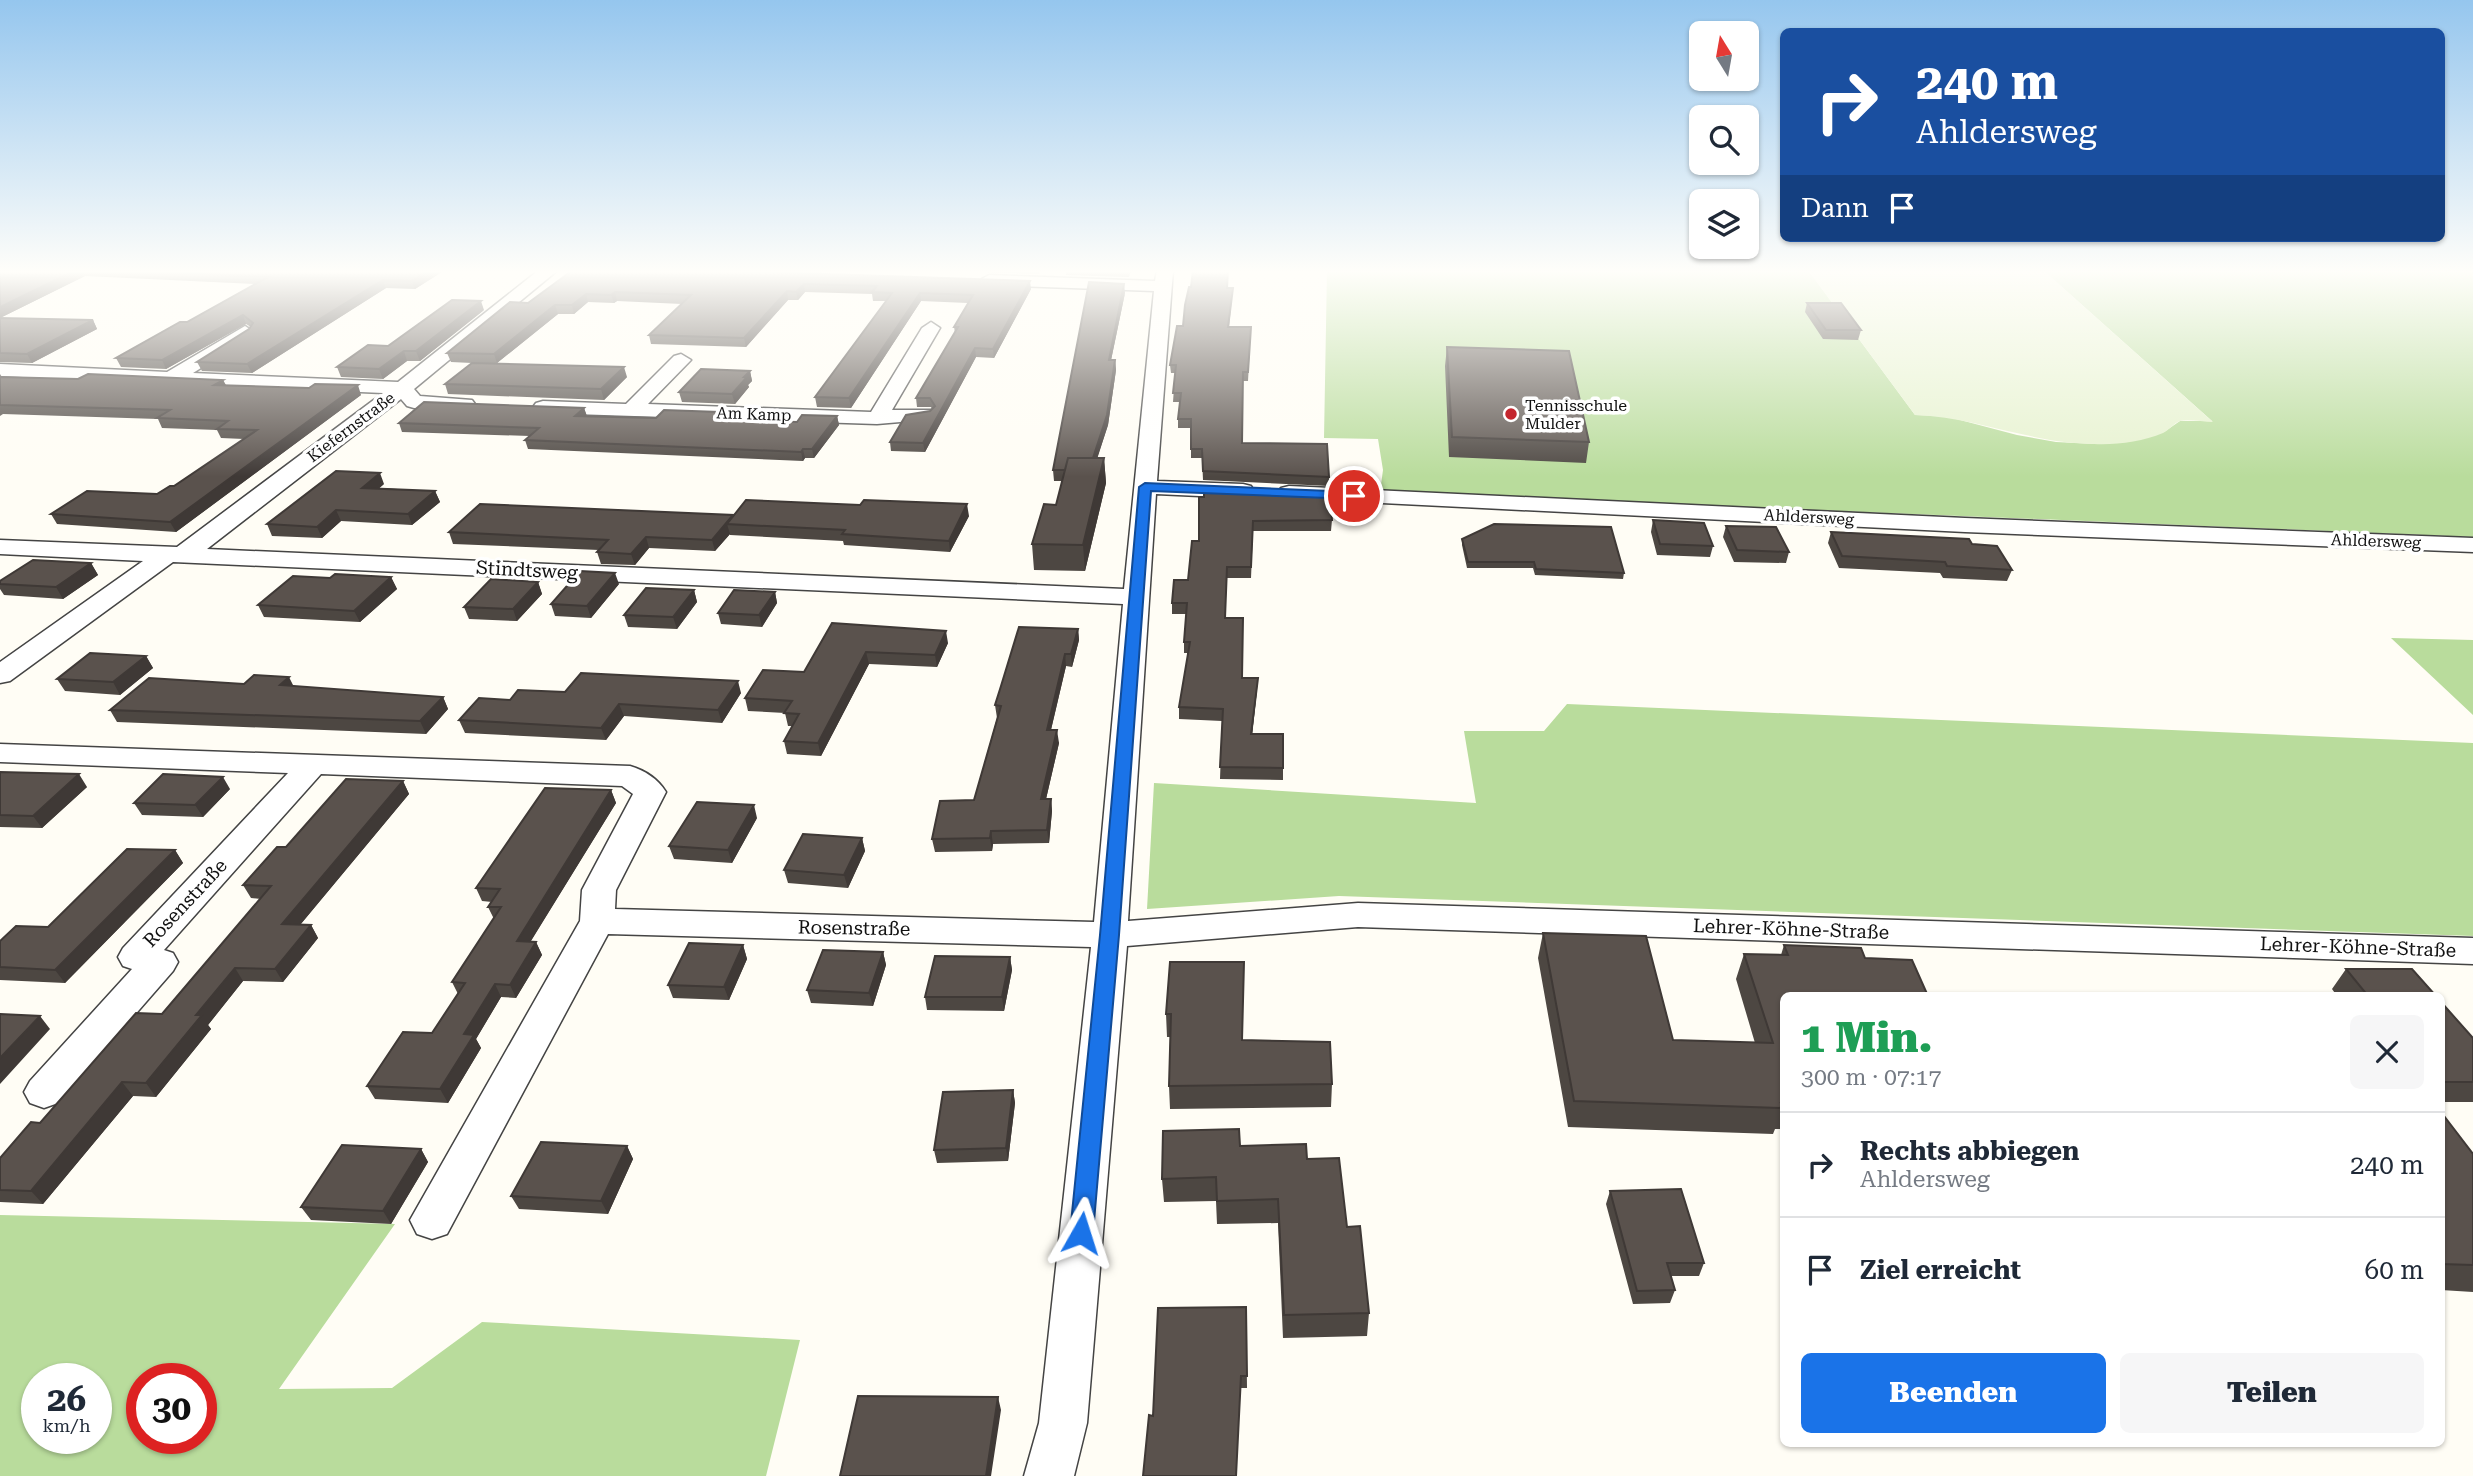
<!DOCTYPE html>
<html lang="de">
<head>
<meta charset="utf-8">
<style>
  body { margin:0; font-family:"Roboto Serif",serif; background:#f6f6f7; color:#1f2937; height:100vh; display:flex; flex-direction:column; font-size:26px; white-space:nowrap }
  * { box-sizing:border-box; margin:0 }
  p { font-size:23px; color:#747a83 }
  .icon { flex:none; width:38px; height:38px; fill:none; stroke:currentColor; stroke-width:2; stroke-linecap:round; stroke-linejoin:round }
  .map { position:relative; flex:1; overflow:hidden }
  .details { position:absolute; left:1780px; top:992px; width:665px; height:455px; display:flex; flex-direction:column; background:#fff; border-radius:10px; box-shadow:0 2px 5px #0004 }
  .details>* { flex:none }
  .guide { position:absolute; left:1780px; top:28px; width:665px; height:214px; border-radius:10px; box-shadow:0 2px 5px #0004; background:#1a4fa0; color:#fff; overflow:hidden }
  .needle { width:46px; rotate:349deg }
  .buttons { position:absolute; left:1689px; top:21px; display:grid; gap:14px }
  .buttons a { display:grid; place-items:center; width:70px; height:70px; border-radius:10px; background:#fff; box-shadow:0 2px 5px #0004; font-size:35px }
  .speed { position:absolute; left:21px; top:1363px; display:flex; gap:14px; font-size:35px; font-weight:700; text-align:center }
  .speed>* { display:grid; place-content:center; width:91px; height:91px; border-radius:50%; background:#fff; box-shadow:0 2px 5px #0004; line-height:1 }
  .speed small { font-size:18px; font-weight:400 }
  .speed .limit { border:10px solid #d22; background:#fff; color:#111 }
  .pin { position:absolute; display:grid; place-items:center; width:60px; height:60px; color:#fff; margin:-30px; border:4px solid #fff; border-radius:50%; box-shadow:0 2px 7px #0007 }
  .me { position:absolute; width:77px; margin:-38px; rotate:6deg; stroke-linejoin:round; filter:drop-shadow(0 0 5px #0008) }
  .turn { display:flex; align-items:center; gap:24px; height:147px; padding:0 21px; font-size:32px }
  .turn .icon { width:91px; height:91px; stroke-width:2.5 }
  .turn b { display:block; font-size:49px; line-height:60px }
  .then { display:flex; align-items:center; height:66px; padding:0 21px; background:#0003; gap:14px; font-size:26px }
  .round { display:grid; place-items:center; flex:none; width:74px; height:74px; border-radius:10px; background:#f6f6f7 }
  .headline { display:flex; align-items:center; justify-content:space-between; height:119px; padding:0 21px }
  h1 { font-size:42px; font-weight:800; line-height:52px; color:#1e9e55 }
  .action { display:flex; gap:14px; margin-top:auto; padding:14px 21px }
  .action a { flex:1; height:80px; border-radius:10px; background:#1a73e8; color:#fff; font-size:28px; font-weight:800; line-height:80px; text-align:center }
  .action a+a { background:#f6f6f7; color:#1f2937 }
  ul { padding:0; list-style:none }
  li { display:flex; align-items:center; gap:21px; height:105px; padding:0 21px; border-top:2px solid #e0e1e3 }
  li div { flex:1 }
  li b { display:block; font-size:26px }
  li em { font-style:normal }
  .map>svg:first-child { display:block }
  .forest { fill:#b9dc9c; fill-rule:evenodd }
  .pitch { fill:#e6f2cf }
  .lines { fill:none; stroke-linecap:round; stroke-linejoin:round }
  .minor-casing { stroke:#444; stroke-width:3 }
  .minor { fill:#fff; fill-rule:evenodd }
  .wall { fill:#4d4742 }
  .shaded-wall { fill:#3f3936 }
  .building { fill:#5a524d; stroke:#3f3936; stroke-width:2 }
  .route { fill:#1a73e8; stroke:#114b97; stroke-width:2 }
  .poi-dot { fill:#c4262e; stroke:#fff; stroke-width:2.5 }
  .labels { text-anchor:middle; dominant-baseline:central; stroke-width:7; stroke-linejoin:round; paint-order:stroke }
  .far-poi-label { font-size:16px; fill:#111; stroke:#fff; text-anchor:start }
  .far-street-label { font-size:16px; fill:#111; stroke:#fff }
  .street-label { font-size:19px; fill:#111; stroke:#fff }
</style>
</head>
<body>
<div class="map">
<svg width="2473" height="1476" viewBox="0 0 2473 1476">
  <rect width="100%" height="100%" fill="#fffdf5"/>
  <path class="forest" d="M1327 270H1808L1915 415 1945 416 2017 435 2056 442 2097 444 2164 432 2180 421H2212L2043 270H2473V537L1380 492 1383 470 1378 439 1324 438Z
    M2391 638 2473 640V715Z
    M1567 704 2473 743V936L1339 896 1147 909 1154 783 1476 803 1464 731H1544Z
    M0 1215 395 1224 279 1389 392 1388 482 1322 800 1340 766 1476H0ZM37 1379H96V1438H37ZM142 1379H201V1438H142Z"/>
  <path class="pitch" d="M1808 270H2043L2213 422C2203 422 2189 419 2180 421 2174 423 2169 430 2163 433 2142 442 2116 445 2094 444 2030 443 1975 417 1915 415Z"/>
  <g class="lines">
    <g class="minor-casing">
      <path id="minor" d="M539 270H558L414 389 420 396 472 400 475 404 472 408H414L407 406 401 399 207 549 1124 589 1154 291 989 285 980 280 989 275 1155 281 1157 270H1173L1157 481 1243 484 1251 486 1254 491 1251 496 1243 498 1156 494 1128 921 1358 903 2473 938V964L1358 927 1127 946 1087 1423 1074 1476H1024L1039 1423 1091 947 608 934 447 1234 432 1239 417 1234 410 1220 580 921 582 890 633 794 622 786 321 774 164 950 173 953 178 962 173 971 58 1103 44 1108 30 1103 24 1092 30 1081 132 969 123 966 118 957 123 948 288 773 0 762V744L630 766C644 770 658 779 666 792L616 890 615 909 1094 922 1123 604 173 562 10 681 0 683V662L143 561 0 554V540L177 547 383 393 0 376V364L167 372 245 326 254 332 252 336 193 373 398 382Z
        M931 322 940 328 892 410H931L934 414 931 418 924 420 877 424 543 413 536 411 533 407 536 403 543 401 626 404 674 356 681 354 691 360 648 404 871 412 922 328Z
        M1289 486 1965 518 2473 538V552L1965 532 1281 498 1277 493 1281 488Z"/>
    </g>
    <use href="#minor" class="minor"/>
  </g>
  <path class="wall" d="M0 270H445L415 289 386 288 252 373 202 371 197 362 249 329 251 327 246 324 166 369 121 367 116 358 187 322 255 284 85 276 0 318 93 320 97 329 32 363 0 362Z
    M573 270 1031 289 994 358 976 357 925 452 891 451 890 442 932 409 931 407H917L916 398 955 333 954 327 968 303 921 301 851 408 817 407 815 397 886 301H873L872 294 805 292 798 300H788L746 347 651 344 649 335 682 304 617 301 614 303 588 302 574 314H558L497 363 627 377 604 400 448 394 445 384 472 363 451 362 447 353 528 303Z
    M922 270H1041L1039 274Z
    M1066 270H1131L1129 277 1066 275Z
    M1227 288H1233L1229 327H1251L1248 381H1243L1242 443 1329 477V486L1203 480 1202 458H1191V428H1178V419L1180 402H1173L1175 373H1171L1170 365 1183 326Z
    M1125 293 1111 360H1115L1116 370 1108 425 1097 458H1104L1106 483 1085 571 1034 570 1032 544 1056 505 1062 481H1054L1053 470Z
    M1807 303 1861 330 1858 340 1823 339 1805 312Z
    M484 310 420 361H407L383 379 341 377 337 367 388 346Z
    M1447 347 1589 442 1586 463 1449 457 1445 366Z
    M750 371 752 381 748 385 749 387 735 404 682 402 679 392Z
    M0 374 2 377 78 379 223 380 226 385 361 395 176 532 57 524 51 514 157 494 174 486 244 439 221 438 217 430 162 428 158 419 3 414 0 416Z
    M584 408 587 416 656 418 719 417H737L738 421 797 422 837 416 839 425 814 458H805L803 461 528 449 525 440 530 436 402 432 399 423Z
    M384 484 379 488 435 491 440 502 412 525 341 521 322 538 272 536 267 524Z
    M1199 497 1332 520 1331 531H1253L1251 578H1227L1225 618 1242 678 1257 690 1252 734H1283V780L1220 779 1222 721 1179 719V707L1188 653H1184V642L1186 614H1172V603L1188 580 1199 541Z
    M969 516 950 552 844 545 843 541 730 535V534L715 551 649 548 635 565 601 564 597 552 599 550 453 544 449 532 733 517Z
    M1653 520 1713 546 1710 557 1657 555 1651 532Z
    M1726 526 1789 552 1786 563 1734 562 1723 537Z
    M1831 532 1972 544 2012 570 2007 581 1943 578 1940 573 1839 568 1828 543Z
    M1462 539 1624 573 1623 579 1535 575 1533 568H1467L1462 545Z
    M91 563 98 575 63 599 4 595 0 589V581Z
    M391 577 397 589 360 622 264 617 258 605 330 578Z
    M538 582 542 594 517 621 469 619 464 607Z
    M619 584 591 618 555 616 551 604Z
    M694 590 697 602 677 629 628 627 624 615Z
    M775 592 777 603 762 627 721 624 718 613Z
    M832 623 948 643 937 667 869 664 821 756 787 754 784 741 793 726H788L785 713 748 711 745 698 804 672Z
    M1078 629 1079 640 1072 667 1066 666 1051 730 1059 743 1046 799H1051L1052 811 1049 843 993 844 992 851 935 852 932 839 974 800 997 718 995 705Z
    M146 656 153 668 120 695 65 691 57 679Z
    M244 684 294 686 443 697 448 709 426 734 117 722 110 710Z
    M565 692 741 693 722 723 624 716 606 740 465 733 459 720 510 700Z
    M0 772 87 787 42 828 0 827Z
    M403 781 409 794 300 925H311L318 938 283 982 243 981 208 1025 211 1029 156 1097 133 1096 43 1204 0 1202V1158L162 1014 261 899 251 898 243 885 286 847Z
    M230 789 203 817 142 815 134 803Z
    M611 790 616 803 530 942H536L542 955 516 998 501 997 476 1039 481 1048 448 1103 375 1099 367 1086 432 1033 458 994 452 982 494 919 488 907 492 902 482 901 476 888Z
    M757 818 732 863 674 859 669 846Z
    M862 838 865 851 848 888 788 883 784 870Z
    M175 850 183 863 65 983 0 980V941L48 927Z
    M1543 933 1673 1040 1755 1043 1736 979 1744 954 1781 955 1784 945 1861 948 1783 996V1129H1775L1773 1134 1568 1127 1538 958Z
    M743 945 747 959 729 1000 673 998 668 985Z
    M883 952 886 965 873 1006 811 1003 807 990Z
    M1010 957 1012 970 1004 1011 927 1010 925 997Z
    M1170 962 1243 1040 1332 1084 1331 1107 1170 1109 1169 1086 1170 1037H1167L1166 1014Z
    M2346 969 2436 996H2337L2332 989Z
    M2441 1002 2473 1038V1102H2441Z
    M1013 1090 1015 1103 1008 1161 937 1163 934 1150Z
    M2441 1112 2473 1154V1292L2441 1290Z
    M627 1146 633 1159 608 1214 519 1209 511 1196Z
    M1240 1146 1307 1159 1347 1227 1369 1313 1367 1336 1283 1338 1278 1223 1217 1224 1216 1201 1164 1202 1162 1179Z
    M421 1149 428 1162 391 1224 311 1220 301 1207Z
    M1610 1191 1704 1263 1699 1276H1671L1675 1290 1670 1303 1633 1304 1606 1204Z
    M1246 1307 1247 1388H1240L1236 1476H1143L1153 1416Z"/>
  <path class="shaded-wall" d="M76 270H82L85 276 0 318V307Z
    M429 270H445L415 289 412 281Z
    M383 280 386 288 252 373 247 364Z
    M1030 281 1031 289 994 358 993 349Z
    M804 284 805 292 798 300 796 292Z
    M1124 284 1125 293 1109 370V360Z
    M787 291 788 300 746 347 744 338Z
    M615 292 617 301 614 303 611 295Z
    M920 293 921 301 851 408 849 398Z
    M586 294 588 302 574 314 572 305Z
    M481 301 484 310 420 361 416 351Z
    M555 305 558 314 497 363 494 354Z
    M243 315 246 324 166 369 162 360Z
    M93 320 97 329 32 363 27 354Z
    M975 348 976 357 925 452 923 443Z
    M404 351 407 361 383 379 379 369Z
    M1115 360 1116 370 1108 425 1090 481 1089 470Z
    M624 367 627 377 604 400 601 389Z
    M750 371 752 381 748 385 749 387 735 404 732 394Z
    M223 380 227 389 214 385Z
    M358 385 361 395 176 532 170 522Z
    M584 408 587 417 575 416Z
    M837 416 839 425 814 458 812 449Z
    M803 449 805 458 803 461 801 452Z
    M1104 458 1106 483 1085 571 1083 545Z
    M380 473 384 484 367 499 362 488Z
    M435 491 440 502 412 525 408 514Z
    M967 504 969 516 950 552 949 541Z
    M336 510 341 521 322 538 317 527Z
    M733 515 735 524H727L730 534 715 551 712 540Z
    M646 537 649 548 635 565 631 554Z
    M91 563 98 575 63 599 56 587Z
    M615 573 619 584 591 618 587 606Z
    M391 577 397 589 360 622 354 611Z
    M538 582 542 594 517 621 513 609Z
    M694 590 697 602 677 629 673 617Z
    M775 592 777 603 762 627 759 615Z
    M1078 629 1079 640 1072 667 1071 654Z
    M946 631 948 643 937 667 935 655Z
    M866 652 869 664 821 756 818 743Z
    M1065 654 1066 666 1048 742 1047 730Z
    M146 656 153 668 120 695 113 682Z
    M289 677 295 689 280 685Z
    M1258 678 1257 690 1251 746V734Z
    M738 681 741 693 722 723 718 710Z
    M443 697 448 709 426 734 420 721Z
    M619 704 624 716 606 740 601 728Z
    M1057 730 1059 743 1043 812 1041 799Z
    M79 774 87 787 42 828 33 816Z
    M223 777 230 789 203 817 195 805Z
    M403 781 409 794 290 937 282 924Z
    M611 790 616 803 523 954 517 941Z
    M1051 799 1052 811 1049 843 1047 830Z
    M754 805 757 818 732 863 728 850Z
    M991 831 993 844 992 851 990 838Z
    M862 838 865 851 848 888 844 875Z
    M175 850 183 863 65 983 55 970Z
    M311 925 318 938 283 982 275 969Z
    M536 942 542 955 516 998 510 985Z
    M743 945 747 959 729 1000 724 987Z
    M883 952 886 965 873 1006 869 993Z
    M1010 957 1012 970 1004 1011 1002 997Z
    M235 968 243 981 208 1025 211 1029 156 1097 146 1083 196 1015Z
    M495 984 501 997 476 1039 481 1048 448 1103 440 1089 464 1034Z
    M40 1016 50 1029 0 1084V1058Z
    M122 1082 133 1096 43 1204 31 1191Z
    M1013 1090 1015 1103 1008 1161 1006 1148Z
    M627 1146 633 1159 608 1214 601 1201Z
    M421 1149 428 1162 391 1224 383 1211Z
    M998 1397 1001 1410 991 1476H986Z"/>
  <path class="building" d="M0 270H76L0 307Z
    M124 270H429L412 281 383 280 247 364 197 362 249 329 253 323 243 315 162 360 116 358 180 322H187L268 277Z
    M573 270H710L1030 281 993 349 975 348 923 443 890 442 906 415 930 411 935 406 930 398H916L958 327H954L973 295 920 293 849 398 815 397 892 293 872 292 877 286 804 284 796 292 787 291 744 338 649 335 691 295 615 292 611 295 586 294 572 305H555L494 354 447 353 510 302 528 303Z
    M1193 270H1228L1227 288H1233L1228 327H1251L1248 372H1243L1242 443 1327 444 1329 477 1203 471 1202 449H1191V419H1178L1181 393H1173L1176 365H1170L1177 326H1183L1185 305 1189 287H1191Z
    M1089 282 1124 284 1109 360H1115L1107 415 1093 458H1068L1065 470H1053Z
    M452 300 481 301 416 351H404L379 369 337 367 368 345 388 346Z
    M1807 303H1841L1861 330H1826Z
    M0 318 93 320 27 354 0 353Z
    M1447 347 1569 351 1589 442 1452 437Z
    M472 363 624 367 601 389 445 384Z
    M701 369 750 371 744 377H747L732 394 679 392Z
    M88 374 223 380 214 385 309 388 315 384 358 385 170 522 51 514 87 491 157 494 170 486H174L257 430 217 429 228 421 157 418 170 410 0 405V377L78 379Z
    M424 402 584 408 575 416 656 418 664 410 718 412 714 417H737L735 420 797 422 802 415 837 416 812 449H803L801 452 525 440 539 428 399 423Z
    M1068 458H1104L1083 545 1032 544 1044 504 1056 505Z
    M336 471 380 473 362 488 435 491 408 514 336 510 317 527 267 524Z
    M1204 488 1330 494 1332 520 1253 521 1251 567H1227L1225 618H1243L1242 678H1258L1251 734H1283V768L1220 767 1223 709 1179 707 1190 642H1184L1187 603H1172L1174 580H1188L1192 541H1199V497H1204Z
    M746 500 860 505 864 500 967 504 949 541 842 534 845 530 727 524Z
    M480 504 733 515 712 540 646 537 631 554 597 552 608 540 449 532Z
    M1653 520 1704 523 1713 546 1660 544Z
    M1494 524 1611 527 1624 573 1536 569 1534 562H1468L1462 539Z
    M1726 526 1776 527 1789 552 1737 550Z
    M1831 532 1969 539 1972 544 1997 546 2012 570 1947 566 1945 562 1842 556Z
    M33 560 91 563 56 587 0 584V581Z
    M580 571 615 573 587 606 551 604Z
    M335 574 391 577 354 611 258 605 293 576 330 578Z
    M491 579 538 582 513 609 464 607Z
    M646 588 694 590 673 617 624 615Z
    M734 590 775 592 759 615 718 613Z
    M832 623 946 631 935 655 866 652 818 743 784 741 799 714 784 713 792 701 745 698 763 670 804 672Z
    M1019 627 1078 629 1071 654H1065L1047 730H1057L1041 799H1051L1047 830 991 831 990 838 932 839 940 801 974 800 1001 706 995 705 1001 686Z
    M90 653 146 656 113 682 57 679Z
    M581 673 738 681 718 710 619 704 601 728 459 720 479 698 510 700 518 690 565 692Z
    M254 675 289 677 280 685 443 697 420 721 110 710 149 678 244 684Z
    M0 772 79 774 33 816 0 815Z
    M163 774 223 777 195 805 134 803Z
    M346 779 403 781 282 924 311 925 275 969 235 968 196 1015H202L146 1083 122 1082 31 1191 0 1190V1158L31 1122 40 1123 136 1013 162 1014 271 886 243 885 277 847H286Z
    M545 788 611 790 517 941 536 942 510 985 495 984 464 1034 474 1035 440 1089 367 1086 403 1032 432 1033 465 983 452 982 501 907H488L500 889 476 888Z
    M697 802 754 805 728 850 669 846Z
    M803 834 862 838 844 875 784 870Z
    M127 849 175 850 55 970 0 967V941L16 926 48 927Z
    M1543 933 1646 936 1673 1040 1773 1043 1744 954 1788 955 1784 945 1861 948 1865 958 1912 960 1928 996H1783V1103H1781L1783 1108 1574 1101Z
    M689 943 743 945 724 987 668 985Z
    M823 950 883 952 869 993 807 990Z
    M935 956 1010 957 1002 997H925Z
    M1170 962H1244L1242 1040 1330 1042 1332 1084 1169 1086 1171 1014H1166Z
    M2346 969H2412L2436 996H2368Z
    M2441 1002 2473 1038V1082H2441Z
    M0 1014 40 1016 0 1058Z
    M1013 1090 1006 1148 934 1150 943 1092Z
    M2441 1112 2473 1154V1265L2441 1264Z
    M1239 1129 1240 1146 1306 1144 1307 1159 1339 1158 1347 1227 1360 1226 1369 1313 1284 1315 1278 1199 1217 1201 1216 1177 1162 1179 1163 1131Z
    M541 1142 627 1146 601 1201 511 1196Z
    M342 1145 421 1149 383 1211 301 1207Z
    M1681 1189 1704 1263H1667L1675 1290 1637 1291 1610 1191Z
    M1246 1307 1247 1376H1241L1236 1476H1143L1149 1415 1153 1416 1158 1308Z
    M858 1396 998 1397 986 1476H840Z"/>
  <linearGradient id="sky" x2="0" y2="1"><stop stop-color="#95c6ee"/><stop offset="0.57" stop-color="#fffefa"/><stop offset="1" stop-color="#fffefa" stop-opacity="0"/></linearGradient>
  <rect width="2473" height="477" fill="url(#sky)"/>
  <path class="route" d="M1145 483 1354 492 1361 496 1354 499 1151 491 1119 935 1093 1233 1089 1240 1081 1243 1073 1240 1070 1233 1100 935 1139 487Z"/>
  <circle class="poi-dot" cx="1511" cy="414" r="7"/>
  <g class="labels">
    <g class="far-poi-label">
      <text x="1525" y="405">Tennisschule<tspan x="1525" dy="18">Mulder</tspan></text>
    </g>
    <g class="far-street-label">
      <text transform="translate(754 414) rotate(2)">Am Kamp</text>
      <text transform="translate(351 427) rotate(-37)">Kiefernstraße</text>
      <text transform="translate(1809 517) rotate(3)">Ahldersweg</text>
      <text transform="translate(2376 541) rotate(2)">Ahldersweg</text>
    </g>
    <g class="street-label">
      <text transform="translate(527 570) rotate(3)">Stindtsweg</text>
      <text transform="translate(185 903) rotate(-47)">Rosenstraße</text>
      <text transform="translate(854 928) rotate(1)">Rosenstraße</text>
      <text transform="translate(1791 929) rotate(2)">Lehrer-Köhne-Straße</text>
      <text transform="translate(2358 947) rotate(2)">Lehrer-Köhne-Straße</text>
    </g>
  </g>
</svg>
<div class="buttons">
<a><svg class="needle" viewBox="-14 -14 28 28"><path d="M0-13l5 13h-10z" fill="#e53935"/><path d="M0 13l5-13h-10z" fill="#747a83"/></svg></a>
<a><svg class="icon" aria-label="search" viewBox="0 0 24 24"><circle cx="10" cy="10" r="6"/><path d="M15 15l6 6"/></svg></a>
<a><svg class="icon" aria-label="layers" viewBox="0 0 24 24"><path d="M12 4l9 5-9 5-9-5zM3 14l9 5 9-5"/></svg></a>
</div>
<div class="speed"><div>26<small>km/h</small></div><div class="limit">30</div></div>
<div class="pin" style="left:1354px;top:496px;background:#d93025"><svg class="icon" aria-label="arrive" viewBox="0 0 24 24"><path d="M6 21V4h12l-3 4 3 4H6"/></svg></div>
<svg class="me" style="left:1081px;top:1233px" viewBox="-20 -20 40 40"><path d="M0-17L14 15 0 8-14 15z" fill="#1a73e8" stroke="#fff" stroke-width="4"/></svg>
<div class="guide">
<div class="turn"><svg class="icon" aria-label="right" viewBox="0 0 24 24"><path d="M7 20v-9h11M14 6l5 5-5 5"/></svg><div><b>240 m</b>Ahldersweg</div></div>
<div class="then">Dann<svg class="icon" aria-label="arrive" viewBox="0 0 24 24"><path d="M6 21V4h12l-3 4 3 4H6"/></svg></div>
</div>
<section class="details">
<div class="headline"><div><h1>1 Min.</h1><p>300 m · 07:17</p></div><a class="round"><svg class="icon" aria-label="close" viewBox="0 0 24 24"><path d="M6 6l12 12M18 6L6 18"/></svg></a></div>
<ul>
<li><svg class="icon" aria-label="right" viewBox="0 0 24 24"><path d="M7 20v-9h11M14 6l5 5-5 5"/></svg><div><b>Rechts abbiegen</b><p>Ahldersweg</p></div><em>240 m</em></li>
<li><svg class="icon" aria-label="arrive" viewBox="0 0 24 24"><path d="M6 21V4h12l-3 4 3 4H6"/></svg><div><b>Ziel erreicht</b></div><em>60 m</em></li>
</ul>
<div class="action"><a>Beenden</a><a>Teilen</a></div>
</section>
</div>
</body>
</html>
